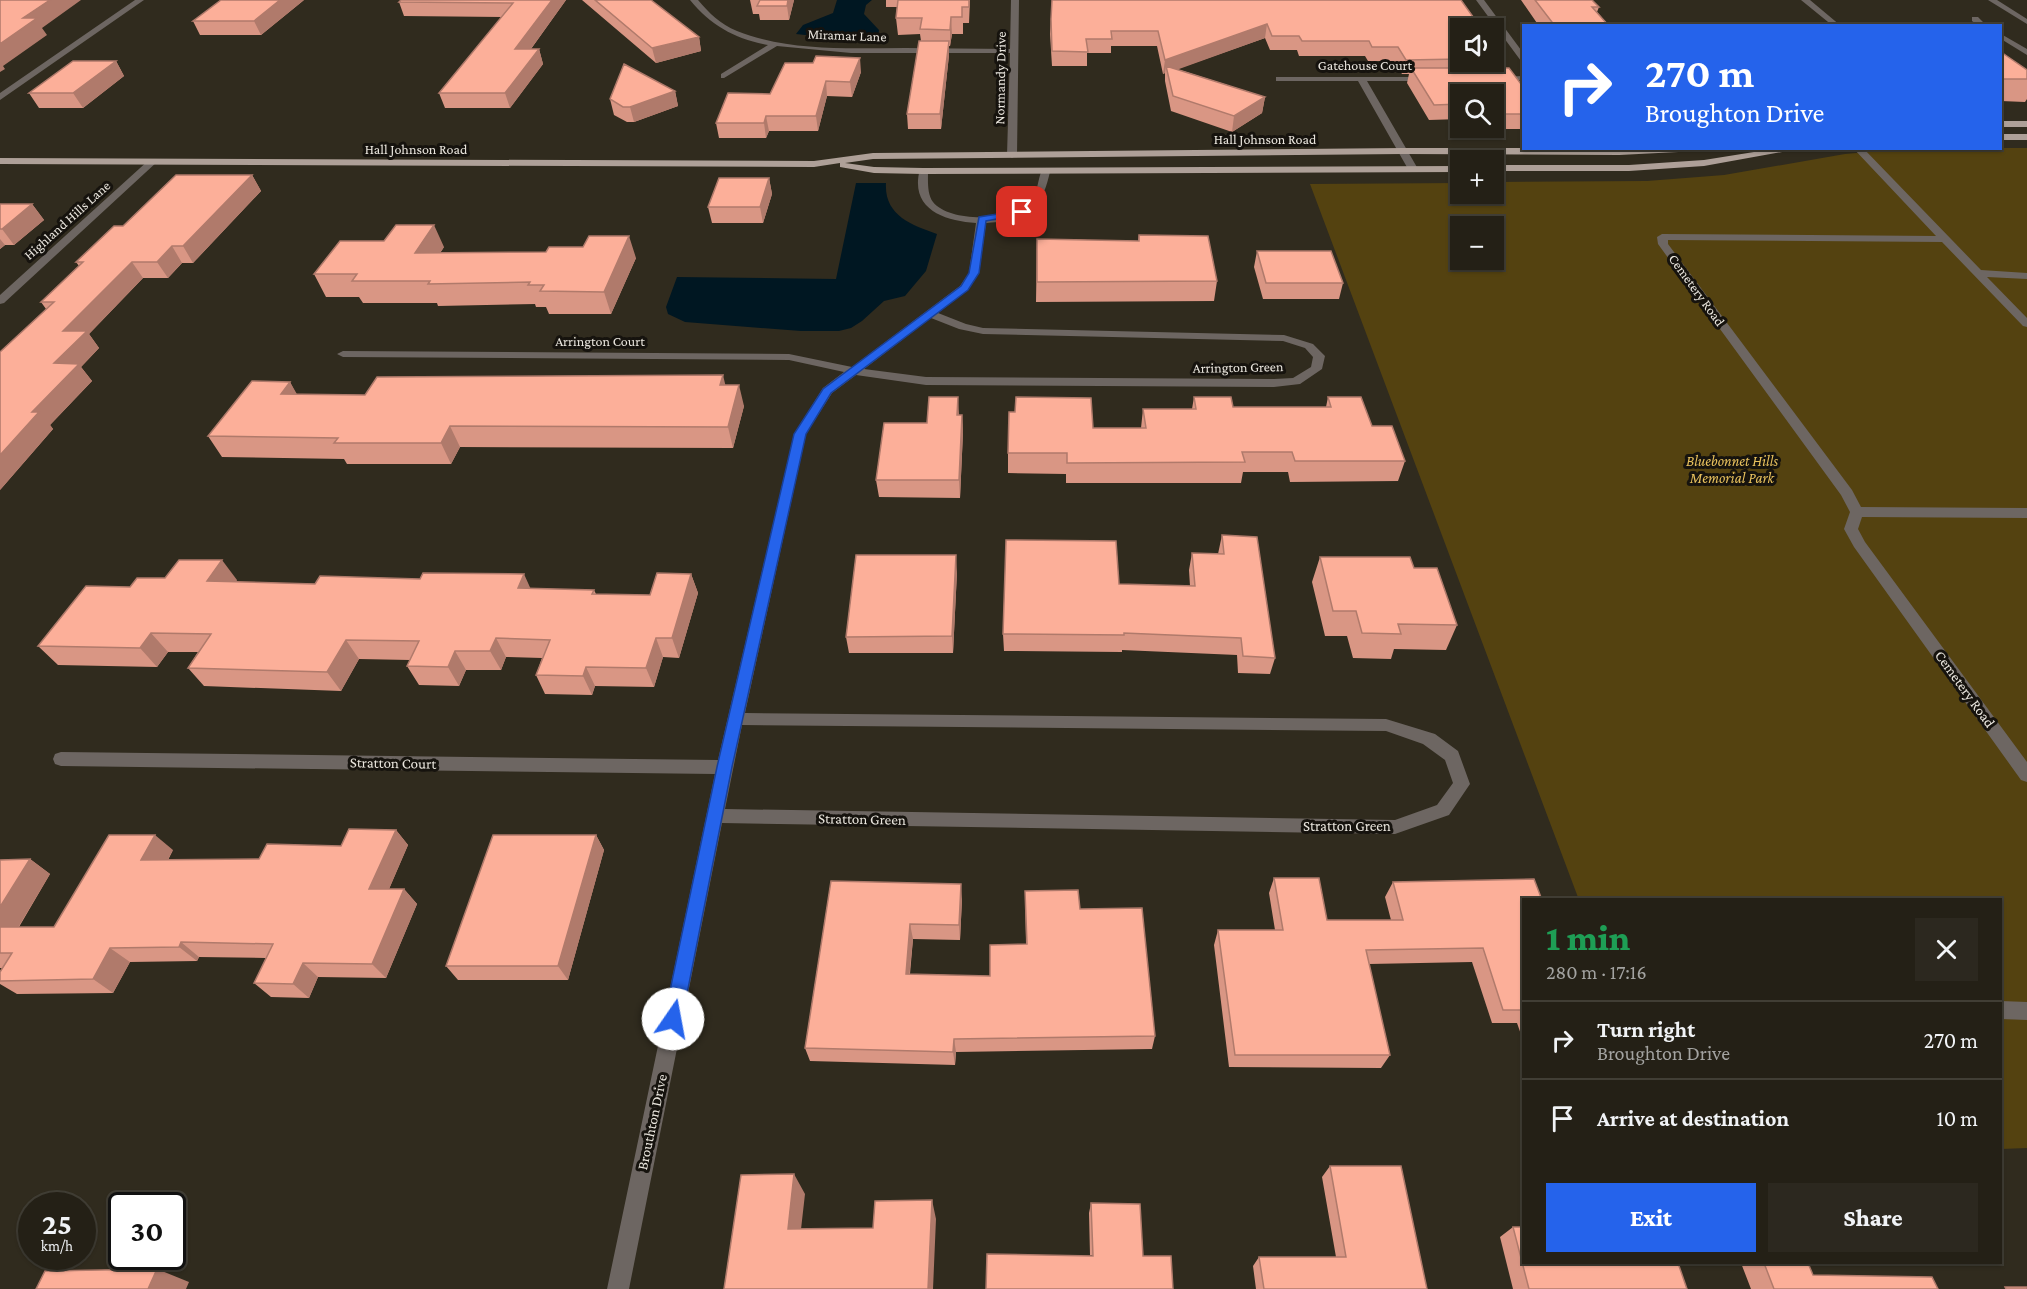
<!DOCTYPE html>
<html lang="en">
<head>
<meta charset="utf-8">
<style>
  body { margin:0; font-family:"Crimson Pro",serif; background:#2c281f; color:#f1f3f6; height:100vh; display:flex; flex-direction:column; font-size:22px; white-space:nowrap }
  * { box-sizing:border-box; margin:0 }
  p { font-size:20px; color:#a3a3a1 }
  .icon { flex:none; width:33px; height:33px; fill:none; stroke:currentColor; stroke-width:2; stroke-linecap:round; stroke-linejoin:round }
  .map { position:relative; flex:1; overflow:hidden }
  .side { position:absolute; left:1522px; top:898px; width:480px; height:366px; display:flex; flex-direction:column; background:#242016; border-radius:0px; box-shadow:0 2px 4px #0004,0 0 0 2px #413e35 }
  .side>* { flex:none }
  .guide { position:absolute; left:1522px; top:24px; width:480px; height:126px; border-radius:0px; box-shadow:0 2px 4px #0004,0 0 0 2px #413e35; background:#2563eb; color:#fff; overflow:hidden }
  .tools { position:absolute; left:1450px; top:18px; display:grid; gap:12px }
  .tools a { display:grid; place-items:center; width:54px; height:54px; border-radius:0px; background:#242016; box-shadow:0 2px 4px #0004,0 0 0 2px #413e35; font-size:30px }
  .speed { position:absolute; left:18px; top:1192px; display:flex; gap:12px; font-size:30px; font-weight:700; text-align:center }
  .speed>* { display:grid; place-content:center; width:78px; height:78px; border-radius:50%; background:#242016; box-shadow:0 2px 4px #0004,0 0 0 2px #413e35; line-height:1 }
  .speed small { font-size:15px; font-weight:400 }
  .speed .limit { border:3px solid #111; border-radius:9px; background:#fff; color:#111 }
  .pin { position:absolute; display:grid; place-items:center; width:51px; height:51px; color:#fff; margin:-26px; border-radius:12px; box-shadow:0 3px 9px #0006 }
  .me { position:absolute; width:66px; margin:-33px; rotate:12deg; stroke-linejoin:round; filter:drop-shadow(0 0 4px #0008) }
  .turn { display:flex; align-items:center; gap:21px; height:126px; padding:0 24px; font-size:27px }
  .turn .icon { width:78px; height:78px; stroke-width:2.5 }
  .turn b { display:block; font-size:42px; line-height:51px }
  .round { display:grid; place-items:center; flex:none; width:63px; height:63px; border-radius:0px; background:#2c281f }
  .summary { display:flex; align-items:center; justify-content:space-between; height:102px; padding:0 24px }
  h1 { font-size:36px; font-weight:800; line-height:45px; color:#1e9e55 }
  .action { display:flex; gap:12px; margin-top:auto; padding:12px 24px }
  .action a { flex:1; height:69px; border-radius:0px; background:#2563eb; color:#fff; font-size:24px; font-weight:800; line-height:69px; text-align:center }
  .action a+a { background:#2c281f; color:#f1f3f6 }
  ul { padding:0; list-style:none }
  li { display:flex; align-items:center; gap:18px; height:78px; padding:0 24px; border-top:2px solid #413e35 }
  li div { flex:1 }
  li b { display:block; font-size:22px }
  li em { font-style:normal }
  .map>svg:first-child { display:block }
  .green { fill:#544210; fill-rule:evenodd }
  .water { fill:#001722 }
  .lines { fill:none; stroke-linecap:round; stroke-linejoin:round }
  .minor { fill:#6d6662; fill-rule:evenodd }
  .major { fill:#aea098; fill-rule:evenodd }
  .wall { fill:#d99684 }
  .shaded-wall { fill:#b07a6b }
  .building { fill:#fcaf99; stroke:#b07a6b; stroke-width:1.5 }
  .route { fill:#2563eb; stroke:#184099; stroke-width:1.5 }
  .labels { text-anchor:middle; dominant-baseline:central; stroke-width:6; stroke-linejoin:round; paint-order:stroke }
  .far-street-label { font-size:14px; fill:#eae6de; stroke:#16130e }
  .park-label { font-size:15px; font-style:italic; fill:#e8c15d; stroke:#16130e }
  .street-label { font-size:15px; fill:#eae6de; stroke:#16130e }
</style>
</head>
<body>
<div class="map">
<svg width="2027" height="1289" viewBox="0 0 2027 1289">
  <rect width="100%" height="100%" fill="#302b1e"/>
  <path class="green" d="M1909 148H2027V1148L2001 1149V900H1579L1310 184 1461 183V194H1494V182L1647 181 1724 175 1845 154ZM1461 226H1494V260H1461Z"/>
  <path class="water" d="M837 0H872L866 5 864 14 879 30 878 37 858 41 796 34 803 25 833 13Z
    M856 183H886C884 215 911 225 937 234L926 271 905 296 884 301 862 321 851 328 839 331H801L685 322 668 314 666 307 677 277 836 279Z"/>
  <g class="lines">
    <path class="minor" d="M135 0H144L0 100V93Z
      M690 0H698C709 13 720 24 737 31 790 52 849 48 905 48 940 48 975 49 1010 49L1011 0H1019L1017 155 1012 158 1007 155 1010 53H851L777 46 724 78H721V74L768 45C736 39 711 26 690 0Z
      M1476 0H1484L1524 54V61H1521Z
      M1801 0H1810L1841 26H1833Z
      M1988 0H1997L2027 19V24Z
      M1972 17H1978L1987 26H1979L1972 21Z
      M2001 34 2027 49V55L2001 39Z
      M1524 76V80L1497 81 1493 79 1497 77Z
      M1279 77H1431V81H1367L1418 169 1413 172 1408 169 1358 81H1276V77Z
      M1853 148H1863L1981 270 2027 273V279L1987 277 2027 318V327L2023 326 1942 242 1668 240V244L1852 490 1861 507 2027 508V518L1862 517 1858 529 1865 542 2027 762V782L2021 780 1854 547 1844 529 1850 512 1841 495 1658 244 1657 237 1662 234 1936 236Z
      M150 159 158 161 4 303 0 304V295Z
      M920 169 928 171C928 181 927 194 933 202 950 223 1010 221 1029 204 1038 196 1037 180 1042 170L1050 172C1040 213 1029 220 986 223L979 273 968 290 938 313 966 324 983 328 1284 335 1313 344 1325 356 1322 369 1300 384 1274 387 926 385 856 375 832 393 806 434 745 713 1386 719 1435 734 1458 751 1470 784 1449 815 1395 834 722 823 629 1289H607L715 774 61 766 55 764 53 759 55 754 61 752 718 760 794 434 823 388 844 372 789 360 343 357 337 354 343 351 789 354 852 367 960 286 969 273 976 223C944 221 909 209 920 169ZM931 318 959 329 983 334 1283 341 1305 348 1313 357 1311 367 1293 378 1274 379 926 377 864 369ZM742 725 1386 731 1423 744 1445 760 1453 783 1437 805 1395 820 725 809Z
      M2001 1001 2027 1002V1020L2001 1019Z"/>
    <path class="major" d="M2001 121H2027V127H2001Z
      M2001 134H2027V140H2001Z
      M1403 148H1702L1698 151 1619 155 1403 154 873 159 845 163 874 167 923 168 1461 166V172L923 174 874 173 840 167V163L814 167 0 164V158L814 161 873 153Z
      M1779 148H1804L1704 166 1629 171H1494V165H1629L1704 160Z"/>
  </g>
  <path class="wall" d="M304 0 261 35H200L193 21Z
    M401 0H566L531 49H539L543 64 510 108H445L439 93 502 17 404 16 399 2Z
    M582 0H651L699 37 701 51 656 63Z
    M750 0H794L789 20H760L759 14H753Z
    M886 0H970L969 23H963V34H952L950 46H949V55L941 129H908L907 114 921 41 920 34 898 35 896 18 897 7H886Z
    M1052 0 1461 28V62H1494V46L1503 59 1501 68 1524 88V129H1480V128H1494V94H1461V119L1429 120 1407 83 1409 74H1402L1394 61H1368L1365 56H1299L1297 50H1270L1265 38 1177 69 1265 97 1262 113 1232 132 1171 111 1165 81V73L1163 74 1157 46H1111V53H1087V66H1052L1050 34Z
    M1521 0H1592L1599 7 1597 12 1609 26H1539Z
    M2001 52 2027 70V99L2025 102 2001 101Z
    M116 61 124 76 83 108H39L29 93Z
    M861 72 852 97 827 96 818 131H769L766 138H719L716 123 770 94Z
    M675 91 678 106 634 122H627L614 115 610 99Z
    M252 175 261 191 193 263H182L168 278H143L89 334 99 348 81 367 92 381 50 425 53 429 0 490 46 309 41 302 79 266 76 262 123 226Z
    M769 178 772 194 763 223H712L708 207Z
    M0 204H32L44 220 14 245H5L0 249Z
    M1139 235 1217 281 1214 301 1036 302 1037 239 1138 241Z
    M444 247 440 253 636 258 611 314H549L546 307H536L535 304 438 306 437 303H363L359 297H326L314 274Z
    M1257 251 1343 283 1339 299H1263L1254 267Z
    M290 382 296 394 365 395 726 385 744 406 733 448 460 447 451 464H347L344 459 222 457 208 436Z
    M1194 397 1233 407H1326L1328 397 1372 426 1405 461 1398 481 1290 482 1288 472H1243L1241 483H1066V474L1008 473V453L1093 428H1141L1143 409H1192Z
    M959 415H962L963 432 960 498 879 497 876 480 927 423Z
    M1222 535 1275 658 1270 674 1238 673 1237 655 1122 650V652L1004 651 1003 634 1119 584 1190 586 1189 570 1192 553 1218 554Z
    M1320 557 1414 568 1457 625 1446 650 1394 649 1391 659 1353 658 1347 636H1325L1312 582Z
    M957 572 953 653H849L846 637Z
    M691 574 698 593 679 658 663 657 654 687 595 686 592 695 545 694 536 675 542 658 506 657 501 670H466L459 686 419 685 407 666 410 660 359 659 341 691 204 686 188 668 198 652H168L157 667 58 665 38 646 130 587 237 580 235 582 594 590 596 594 650 595Z
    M396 830 408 845 389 889H404L417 904 386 978 318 977 309 998 271 997 254 983 266 958 199 957 197 961 130 962 113 993 17 994 0 984V972L2 968H0V860L30 859 50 874 19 927H54L173 850 168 860 259 859 341 846Z
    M596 835 604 850 568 980H458L446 966Z
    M1274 878 1327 920H1391L1385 897 1393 882 1524 900V1043L1517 1023H1492L1472 962 1369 964 1390 1055 1381 1068 1229 1067 1214 945 1218 930H1275L1269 893Z
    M831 881 962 899 960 940 913 939 910 974 990 976 1026 944 1025 891 1080 909 1155 1036 1152 1049 956 1052 955 1065 810 1061 805 1048Z
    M1330 1166 1427 1289H1256L1253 1266 1259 1257H1336L1322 1177Z
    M1091 1203 1143 1256 1090 1255 1089 1213Z
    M1513 1227 1687 1289H1513L1500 1237Z
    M1741 1263H1808L1813 1275 1938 1289H1751Z"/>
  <path class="shaded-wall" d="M50 0H81L42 28 47 35 3 66 5 69 0 72V44L23 18Z
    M280 0H304L261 35 254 21Z
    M552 0H566L520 64 515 49Z
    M788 0H794L789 20 787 6Z
    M951 17 952 34 950 46V30Z
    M1267 24 1265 38 1168 73 1166 66 1165 73 1163 74 1165 60Z
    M699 37 701 51 656 63 652 48Z
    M949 41V55L941 129 940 114Z
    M539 49 543 64 510 108 505 93Z
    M860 58 861 72 852 97 850 82Z
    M116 61 124 76 83 108 73 93Z
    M826 81 827 96 818 131 816 116Z
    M675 91 678 106 634 122 630 107Z
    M1265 97 1262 113 1232 132 1234 116Z
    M766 116 769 131 766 138 764 123Z
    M252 175 261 191 193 263 183 246Z
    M769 178 772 194 763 223 760 207Z
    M32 204 44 220 14 245 2 229Z
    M434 225 444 247 425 276 415 253Z
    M629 236 636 258 611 314 604 292Z
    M0 239 5 245 0 249Z
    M172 246 182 263 168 278 157 262Z
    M132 262 143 278 89 334 99 348 81 367 92 381 50 425 53 429 0 490V455L32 412 54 363 63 331Z
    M723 375 728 396 720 385Z
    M290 382 302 403 281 394Z
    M739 385 744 406 733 448 728 427Z
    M958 397 959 414 958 432 957 415Z
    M962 415 963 432 960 498 959 480Z
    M450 426 460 447 451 464 441 443Z
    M956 555 957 572 953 653 952 636Z
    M222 560 237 580 223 600 207 581Z
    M524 574 533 594 518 588Z
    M691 574 698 593 679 658 672 638Z
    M151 633 168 652 157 667 140 648Z
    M496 638 506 657 501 670 490 651Z
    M656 638 663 657 654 687 646 668Z
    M346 640 359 659 341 691 327 672Z
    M455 651 466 670 459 686 448 667Z
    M586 667 595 686 592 695 583 676Z
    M396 830 408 845 383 903 369 889Z
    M155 835 173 850 159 876 141 860Z
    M596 835 604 850 568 980 558 966Z
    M30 859 50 874 10 941 0 934V907Z
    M961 884 962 899 960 940 959 925Z
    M404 889 417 904 386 978 372 964Z
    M910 924 913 939 908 988 906 974Z
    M181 942 199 957 197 961 179 947Z
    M110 948 130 962 113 993 93 979Z
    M303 963 318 977 309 998 293 984Z
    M954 1039 956 1052 955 1065 953 1052Z
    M794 1174 805 1194 799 1247 788 1229Z
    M932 1200 936 1219 933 1289H928Z
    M157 1269 189 1282 186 1289H148Z"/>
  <path class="building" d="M0 0H50L23 18H37L0 44Z
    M221 0H280L254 21H193Z
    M401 0H552L515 49H539L505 93H439L513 3 399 2Z
    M595 0H651L699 37 652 48Z
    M760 0H788L787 6H757Z
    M898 0H969V7H962V17H951L950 30 920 29 922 18H896Z
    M1052 0H1461L1481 28H1461V59L1406 60 1398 47H1372L1369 41H1302L1299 36H1272L1267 24 1165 60 1158 31H1111L1112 39H1086L1088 52 1052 51 1051 19Z
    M1535 0H1592L1599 7H1592L1609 26H1555Z
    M919 41H949L940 114H907Z
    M1494 46 1503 59H1494Z
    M2001 52 2027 70V79H2001Z
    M816 56 860 58 850 82 826 81 816 116H766L764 123H716L728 93 770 94 785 63H813Z
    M73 61H116L73 93H29Z
    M624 64 675 91 630 107H623L610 99Z
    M1166 66 1265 97 1234 116 1173 96Z
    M1411 68H1509L1524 88V114H1494V94H1461V104L1434 105Z
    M176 175H252L183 246H172L157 262H132L63 331H87L54 363 79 364 32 412H39L0 455V352L54 302H41L83 262H76L114 226H123Z
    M719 178H769L760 207H708Z
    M0 204H32L2 229H0Z
    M396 225H434L415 253 546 252 549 247H583L589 236H629L604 292 540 291 544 285H528L530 282 428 284 430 281H352L357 274H314L340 241H384Z
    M1139 235 1208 236 1217 281 1037 282V239L1139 241Z
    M1257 251H1331L1343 283H1266Z
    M723 375 720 385H739L728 427 450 426 441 443H334L338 438 208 436 252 381 290 382 281 394 365 395 377 377Z
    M929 397H958L957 415H962L959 480H876L884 423H927Z
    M1016 397 1091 398 1093 428H1146L1143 409H1196L1194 397H1231L1233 407H1331L1328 397H1361L1372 426H1392L1405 461H1295L1292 452H1242L1245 462 1067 463V453H1008L1009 412H1015Z
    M1222 535 1257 537 1275 658 1243 656 1241 638 1124 633V635L1003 634 1006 540 1116 541 1119 584 1195 586 1192 553 1224 554Z
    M856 555H956L952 636 846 637Z
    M1320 557H1410L1414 568H1437L1457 625 1398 624 1401 634 1362 633 1356 611H1333Z
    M179 560H222L207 581 315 584 320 576 420 579 423 573 524 574 518 588 594 590 592 594 650 595 657 573 691 574 672 638H656L646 668 586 667 583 676 536 675 550 640 496 638 490 651H455L448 667 407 666 419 641 346 640 327 672 188 668 211 634 151 633 140 648 38 646 86 586 130 587 137 578H165Z
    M349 829 396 830 369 889H404L372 964 303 963 293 984 254 983 273 944 181 942 179 947 110 948 93 979 0 981V972L12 953H0V927H54L109 835H155L141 860 259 859 267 844 341 846Z
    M493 835H596L558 966H446Z
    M30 859 0 907V860Z
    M1274 878H1319L1327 920H1403L1393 882 1534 879 1542 900H1524V1010H1503L1483 948 1366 950 1390 1055H1235L1218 930H1283Z
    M831 881 961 884 959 925 910 924 906 974 990 976V945L1027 944 1025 891 1078 890 1080 909 1142 908 1155 1036 954 1039 953 1052 805 1048Z
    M1330 1166H1401L1427 1289H1264L1259 1257H1346Z
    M794 1174 788 1229 873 1228 875 1201 932 1200 928 1289H724L741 1175Z
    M1091 1203 1140 1204 1143 1256H1171L1173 1289H986L987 1254 1093 1256Z
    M1513 1227H1524V1263H1678L1687 1289H1529Z
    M1764 1263H1808L1813 1275 1932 1277 1938 1289H1774Z
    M157 1269 148 1289H36L45 1271Z
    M2005 1287H2027V1289H2006Z"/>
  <path class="route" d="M1022 210H1025V214L986 221 979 273 968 290 831 393 806 434 732 767 682 1019 679 1025 673 1028 667 1025 664 1019 717 767 794 434 823 389 961 286 969 273 979 217Z"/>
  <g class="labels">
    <g class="far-street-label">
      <text transform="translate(847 35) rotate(2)">Miramar Lane</text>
      <text x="1365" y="65">Gatehouse Court</text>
      <text transform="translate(1000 78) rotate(-89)">Normandy Drive</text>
      <text x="1265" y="139">Hall Johnson Road</text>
      <text x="416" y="149">Hall Johnson Road</text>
      <text transform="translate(67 220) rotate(-42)">Highland Hills Lane</text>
      <text transform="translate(1697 290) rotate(54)">Cemetery Road</text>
      <text x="600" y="341">Arrington Court</text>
      <text transform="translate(1238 367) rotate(-1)">Arrington Green</text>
    </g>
    <g class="park-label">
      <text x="1732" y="461">Bluebonnet Hills<tspan x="1732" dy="17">Memorial Park</tspan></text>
    </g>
    <g class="street-label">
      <text transform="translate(1965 689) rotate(54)">Cemetery Road</text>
      <text transform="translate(393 763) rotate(1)">Stratton Court</text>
      <text transform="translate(862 819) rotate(1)">Stratton Green</text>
      <text x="1347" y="826">Stratton Green</text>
      <text transform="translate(652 1122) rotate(-78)">Brouthton Drive</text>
    </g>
  </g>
</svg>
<div class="tools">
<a><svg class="icon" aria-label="sound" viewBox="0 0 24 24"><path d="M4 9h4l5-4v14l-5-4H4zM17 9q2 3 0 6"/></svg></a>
<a><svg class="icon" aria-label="search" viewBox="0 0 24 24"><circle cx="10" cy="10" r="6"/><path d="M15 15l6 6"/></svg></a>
<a>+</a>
<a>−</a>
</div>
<div class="speed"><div>25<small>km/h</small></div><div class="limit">30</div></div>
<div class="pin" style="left:1022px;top:212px;background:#d93025"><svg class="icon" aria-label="arrive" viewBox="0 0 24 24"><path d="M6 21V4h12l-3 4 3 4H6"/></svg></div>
<svg class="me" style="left:673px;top:1019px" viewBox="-20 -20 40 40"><circle r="19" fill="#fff"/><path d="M0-13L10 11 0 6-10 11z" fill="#2563eb"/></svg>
<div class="guide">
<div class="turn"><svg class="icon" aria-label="right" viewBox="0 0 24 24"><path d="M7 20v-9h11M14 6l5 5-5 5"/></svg><div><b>270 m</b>Broughton Drive</div></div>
</div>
<section class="side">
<div class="summary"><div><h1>1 min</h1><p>280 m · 17:16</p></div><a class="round"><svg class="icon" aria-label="close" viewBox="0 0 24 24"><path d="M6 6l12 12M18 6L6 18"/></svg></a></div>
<ul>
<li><svg class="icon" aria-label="right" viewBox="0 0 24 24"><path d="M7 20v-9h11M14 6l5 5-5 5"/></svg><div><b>Turn right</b><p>Broughton Drive</p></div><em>270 m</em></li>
<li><svg class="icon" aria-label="arrive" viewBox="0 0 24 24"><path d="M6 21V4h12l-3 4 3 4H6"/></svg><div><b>Arrive at destination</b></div><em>10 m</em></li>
</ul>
<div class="action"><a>Exit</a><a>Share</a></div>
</section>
</div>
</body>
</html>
